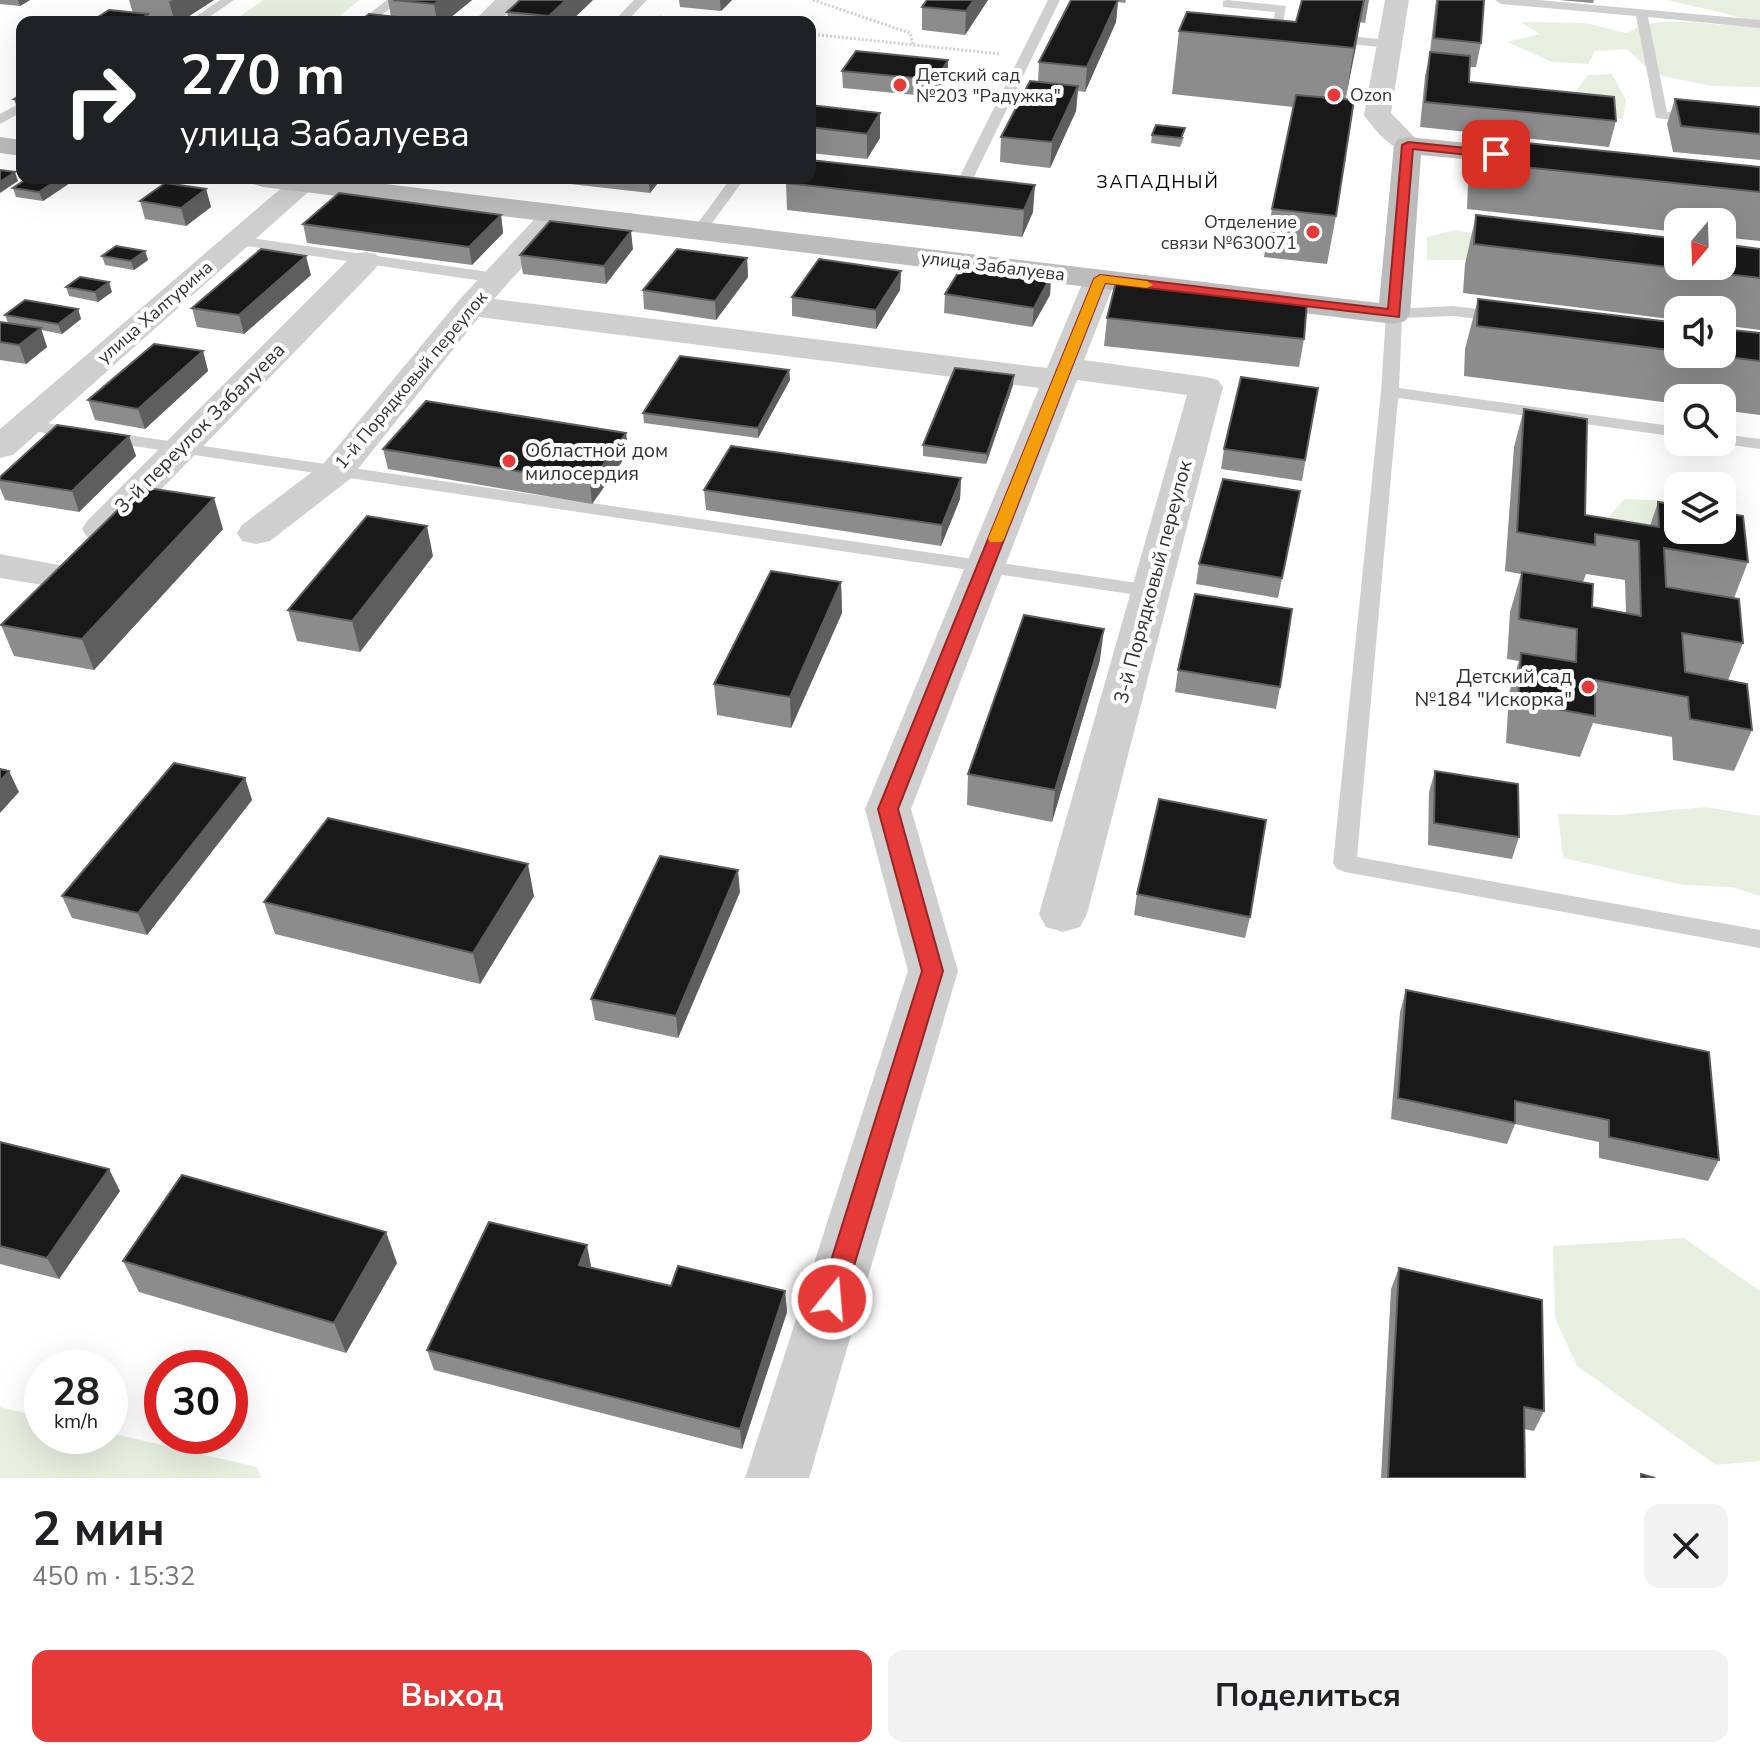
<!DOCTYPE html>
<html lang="ru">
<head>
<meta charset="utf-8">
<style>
  body { margin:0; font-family:"Nunito Sans",sans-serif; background:#f2f2f2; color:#202124; height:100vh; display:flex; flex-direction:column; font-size:30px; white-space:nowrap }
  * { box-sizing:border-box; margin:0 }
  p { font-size:26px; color:#757577 }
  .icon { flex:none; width:44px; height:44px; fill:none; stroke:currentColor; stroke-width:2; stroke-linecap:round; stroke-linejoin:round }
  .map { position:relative; height:1478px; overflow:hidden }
  .sheet { display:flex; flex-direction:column; background:#fff; flex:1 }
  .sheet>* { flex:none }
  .guide { position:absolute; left:16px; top:16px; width:800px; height:168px; border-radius:16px; box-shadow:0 8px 32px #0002; background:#202124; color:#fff; overflow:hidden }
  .needle { width:52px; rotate:199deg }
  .tools { position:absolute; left:1664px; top:208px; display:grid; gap:16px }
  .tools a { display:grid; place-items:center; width:72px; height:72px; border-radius:16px; background:#fff; box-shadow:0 8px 32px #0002; font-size:40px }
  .speed { position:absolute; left:24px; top:1350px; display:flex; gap:16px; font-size:40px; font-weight:700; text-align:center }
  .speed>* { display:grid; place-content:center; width:104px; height:104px; border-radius:50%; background:#fff; box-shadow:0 8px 32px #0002; line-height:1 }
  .speed small { font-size:20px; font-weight:400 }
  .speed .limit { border:12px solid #d22; background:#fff; color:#111 }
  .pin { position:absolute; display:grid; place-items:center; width:68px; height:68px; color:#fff; margin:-34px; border-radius:16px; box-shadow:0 4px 12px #0006 }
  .me { position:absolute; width:88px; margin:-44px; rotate:17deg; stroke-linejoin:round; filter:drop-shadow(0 0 6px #0008) }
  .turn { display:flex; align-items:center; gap:28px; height:168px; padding:0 32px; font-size:36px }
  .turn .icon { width:104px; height:104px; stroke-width:2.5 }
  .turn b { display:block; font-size:56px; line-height:68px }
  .round { display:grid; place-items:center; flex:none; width:84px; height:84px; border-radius:16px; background:#f2f2f2 }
  .headline { display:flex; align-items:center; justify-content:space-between; height:136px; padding:0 32px }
  h1 { font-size:48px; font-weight:700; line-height:60px }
  .button { display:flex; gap:16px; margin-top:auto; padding:16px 32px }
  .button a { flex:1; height:92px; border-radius:16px; background:#e63a38; color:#fff; font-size:32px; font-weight:700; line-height:92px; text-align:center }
  .button a+a { background:#f2f2f2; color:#202124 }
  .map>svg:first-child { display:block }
  .green { fill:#e7efe1 }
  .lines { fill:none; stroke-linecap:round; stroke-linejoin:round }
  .path { stroke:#cfcfcf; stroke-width:3; stroke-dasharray:2 2; stroke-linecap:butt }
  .lane { fill:#cfcfcf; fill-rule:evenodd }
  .street { fill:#cfcfcf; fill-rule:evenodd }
  .secondary { fill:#bcbcbc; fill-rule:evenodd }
  .wall { fill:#8c8c8c; fill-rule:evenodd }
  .shaded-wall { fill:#5e5e5e }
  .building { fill:#191919; stroke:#5e5e5e; stroke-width:2 }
  .route { fill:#e63a38; stroke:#962624; stroke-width:2 }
  .slow { fill:#f59e0b }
  .poi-dot { fill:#e63a38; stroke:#fff; stroke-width:3 }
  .labels { text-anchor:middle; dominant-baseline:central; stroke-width:8; stroke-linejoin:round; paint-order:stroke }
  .far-poi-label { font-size:18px; fill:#323232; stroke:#fff; text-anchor:start }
  .far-neighbourhood-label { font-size:18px; letter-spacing:2px; fill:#000; stroke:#fff }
  .far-street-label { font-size:18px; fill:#323232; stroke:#fff }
  .street-label { font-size:20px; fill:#323232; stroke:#fff }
  .poi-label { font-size:20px; fill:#323232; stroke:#fff; text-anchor:start }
</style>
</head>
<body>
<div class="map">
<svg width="1760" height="1478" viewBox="0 0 1760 1478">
  <rect width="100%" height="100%" fill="#fff"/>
  <path class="green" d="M263 0H360L332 22H232Z
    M1666 0H1760V87L1711 86 1654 74 1627 49 1595 51 1588 64 1552 62 1507 42 1540 34 1521 22 1586 23 1626 33C1665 10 1711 29 1753 25L1732 15Z
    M1612 74 1626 100 1623 119C1600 116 1587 112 1575 92L1588 75Z
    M1456 230 1522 243 1477 260H1427V237Z
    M1624 499 1678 501V529L1608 518Z
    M1705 807 1760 816V896L1732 887 1683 885 1563 858 1558 814 1618 815Z
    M1684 1238 1760 1291V1461L1716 1465 1577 1366 1555 1318 1553 1246Z
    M0 1407 42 1417V1436H110V1433L257 1467 261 1478H0Z"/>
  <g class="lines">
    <path class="path" d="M813 0 910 33 913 45
      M660 17 703 22
      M810 34 1000 54"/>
    <path class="lane" d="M220 0H234L202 22H188Z
      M387 0H400L373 22H359Z
      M634 0H647L626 22H613Z
      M1048 0H1060L968 189 961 193 941 190V184H956Z
      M1227 0 1286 6 1282 30 1299 35 1293 39 1271 36 1275 12 1223 7V1Z
      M1495 0H1539L1760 20V28L1648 17 1667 112 1760 120V128L1656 118 1636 16 1501 4Z
      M1327 34 1389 40 1395 44 1389 48 1323 41V35Z
      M22 102V112L0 124V114Z
      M731 178H745L704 234H694L692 231Z
      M237 236 496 273 504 278 496 283 232 244 229 241Z
      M1453 306 1503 312 1511 317 1503 322 1453 316 1402 318 1399 388 1678 427V437L1398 398 1357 857 1760 930V948L1345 872 1337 869 1333 863 1381 392 1386 314 1394 309Z
      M25 420 1151 585 1161 591 1151 597 19 429 16 425 19 421Z
      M1722 434 1760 439V449L1716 443 1722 442Z"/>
    <path class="street" d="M495 0H521L499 22H473Z
      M1385 0H1409L1391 113 1422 145 1418 151C1396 156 1376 132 1364 115Z
      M293 178H324L13 455 0 458V429Z
      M555 205 565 208 570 214 494 299 1047 368 1084 279 1089 272 1100 270 1111 272 1116 279 1084 360 1206 377 1218 380 1223 387 1087 914 1080 927 1063 932 1046 927 1039 914 1187 395 1077 380 911 809 958 971 809 1478H745L908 971 865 809 1039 388 479 317 350 479 270 541 256 544 242 541 237 533 242 525 324 463 460 299 545 208Z
      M365 252 376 254 380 261 376 268 115 537 101 540 87 537 82 529 87 521 354 254Z
      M0 554 69 567 75 575 69 583 55 587 0 578Z"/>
    <path class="secondary" d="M0 137 22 140V156L0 153Z
      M1408 137 1535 150 1545 152 1549 158 1545 164 1535 166 1421 155 1410 314 1405 321 1394 324 263 187 253 184 249 178H335L1379 303 1394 145 1398 139Z"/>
  </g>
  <path class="wall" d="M0 0H30L20 6 0 4Z
    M129 0H214L180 22H90L133 13Z
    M388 0H472L445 22H359L391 17Z
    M593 0 570 22H509L507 12Z
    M679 0H732L721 11 680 7Z
    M927 0H988L965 35 922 30V7Z
    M1071 0H1126L1125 3 1118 2 1116 22 1085 92 1078 91 1076 111 1050 168 1000 162 1001 137 1038 82 1039 62Z
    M1302 0H1369L1365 23 1360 22 1345 99 1336 216 1327 264 1264 257 1272 209 1293 107 1172 94 1179 31 1296 22Z
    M1436 0H1484L1481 43 1476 67H1470L1469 82 1616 121 1609 147 1420 127 1425 76 1430 52Z
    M1559 0H1594L1593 3Z
    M948 60V77L936 97 843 88 842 71Z
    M22 94V124L14 99Z
    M1675 99 1760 107V160L1673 152 1667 124Z
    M810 105 880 138 867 159 810 153Z
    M1152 135 1184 137 1180 147 1151 143Z
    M1479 138 1760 167V241L1722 237V222H1678V232L1467 209 1468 184Z
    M28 178H76V179L43 201 16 197 13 188Z
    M517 178H662L650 193Z
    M790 178 1033 212 1022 237 787 210 786 183Z
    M206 189 211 207 186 226 145 219 140 201Z
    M501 215 503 233 472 265 307 243 303 224Z
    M1476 215 1760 249V330L1722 325V310H1678V320L1463 293 1465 264Z
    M633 249 606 284 523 274 520 255Z
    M145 251 148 260 134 270 105 265 102 256Z
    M747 258 748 277 716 320 644 309 643 290Z
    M901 271 900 290 876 329 792 316V297Z
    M311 275 244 334 197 327 192 308Z
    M1051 276 1050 295 1032 327 944 313 945 294Z
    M66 287 112 292 98 302 69 296Z
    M1478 299 1678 323V354H1722L1760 333V415L1722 410V398H1678V404L1464 376 1465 349Z
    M78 309 81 319 62 334 41 330 47 347 26 364 0 360V322L8 323 5 315Z
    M1107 318 1304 339 1299 367 1104 346Z
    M203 351 208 371 145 429 95 420 88 400Z
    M789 370 790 380 758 438 644 423 643 413Z
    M1013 385 986 464 923 456V445Z
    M1318 388 1302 481 1221 469 1224 449Z
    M1524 409 1585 515 1650 526 1658 502 1748 562 1734 598 1743 643 1728 680 1752 730 1734 771 1673 760 1672 737 1593 723 1580 757 1506 743 1509 693 1519 661 1507 659 1510 612 1521 574 1505 571 1514 447ZM1586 574 1625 580 1626 613 1592 607 1583 582Z
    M626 433 628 453 592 504 388 469 383 449Z
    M129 436 136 456 79 512 5 500 0 488V477Z
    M961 478 960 499 941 546 706 510 704 490Z
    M1300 491 1278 598 1196 584 1199 564Z
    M223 529 94 670 14 656 1 625Z
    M433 556 360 652 297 641 288 610Z
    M841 582 842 613 791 728 717 715 714 684Z
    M1100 660 1052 822 967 805 968 774Z
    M1178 670 1280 687 1276 709 1175 692Z
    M1435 771 1519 837 1512 859 1428 845 1429 792Z
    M245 778 252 800 147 935 72 918 62 896Z
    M740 892 678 1038 595 1020 591 999Z
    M1137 894 1250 917 1245 938 1134 915Z
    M534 896 480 984 275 934 264 902Z
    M1406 990 1719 1160 1708 1181 1599 1158V1142L1515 1124 1507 1144 1391 1119 1400 1012Z
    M0 1142 120 1191 59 1279 0 1264Z
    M123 1261 397 1263 346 1353 139 1292Z
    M591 1266 590 1268 671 1286 785 1291 787 1312 742 1449 434 1370 427 1350Z
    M1399 1268 1544 1411 1534 1431 1524 1429 1525 1478H1381L1391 1289Z"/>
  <path class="shaded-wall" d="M18 0H30L20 6Z
    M172 0H214L180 22H175L169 2Z
    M440 0H472L445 22H437L434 4Z
    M566 0H593L570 22H550L549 16Z
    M720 0H732L721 11Z
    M974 0H988L965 35 966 11Z
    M1118 0 1116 22 1085 92 1087 67Z
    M1364 0 1356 47 1343 112 1354 48Z
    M148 14 150 22H136Z
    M948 60V77L936 97V80Z
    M1078 86 1076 111 1050 168 1052 142Z
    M880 113V138L867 159V134Z
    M15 172 18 181 0 193V182Z
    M60 178 76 179 43 201 39 192Z
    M648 178H662L650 193Z
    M1035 185 1033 212 1022 237 1024 210Z
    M206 189 211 207 186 226 181 208Z
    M501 215 503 233 472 265 469 247Z
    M631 231 633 249 606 284 604 266Z
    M145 251 148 260 134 270 131 261Z
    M306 256 311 275 244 334 239 315Z
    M747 258 748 277 716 320 715 301Z
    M901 271 900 290 876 329V310Z
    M1051 276 1050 295 1032 327 1034 308Z
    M109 282 112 292 98 302 95 292Z
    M78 309 81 319 62 334 58 324Z
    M41 328 47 347 26 364 19 345Z
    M203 351 208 371 145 429 138 409Z
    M789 370 790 380 758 438V428Z
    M1014 375 1013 385 986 464 987 454Z
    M626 433 628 453 592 504 590 483Z
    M129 436 136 456 79 512 72 491Z
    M961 478 960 499 941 546 942 525Z
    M214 498 223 529 94 670 82 639Z
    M427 526 433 556 360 652 352 621Z
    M841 582 842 613 791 728 790 697Z
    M1104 629 1100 660 1052 822 1055 790Z
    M9 771 19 792 0 813V781Z
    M245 778 252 800 147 935 138 913Z
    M528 864 534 896 480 984 473 953Z
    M738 870 740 892 678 1038 676 1016Z
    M109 1169 120 1191 59 1279 47 1258Z
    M386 1232 397 1263 346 1353 334 1323Z
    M587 1245 591 1266 583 1286 579 1265Z
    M785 1291 787 1312 742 1449 740 1429Z"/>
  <path class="building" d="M393 0H440L434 4Z
    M520 0H566L549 16 507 12Z
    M927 0H974L966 11 922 7Z
    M1071 0H1118L1087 67 1039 62Z
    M1302 0H1364L1354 48 1179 31 1187 12 1296 22Z
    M1438 0H1484L1481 43 1434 38Z
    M109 10 148 14 136 22H90Z
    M369 14 416 19 413 22H359Z
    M856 51 948 60 936 80 842 71Z
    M1430 52 1470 56 1469 82 1614 97 1616 121 1425 102Z
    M1030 81 1078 86 1052 142 1001 137Z
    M22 94V100L14 99Z
    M1296 95 1354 100 1336 216 1272 209Z
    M1675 99 1760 107V134L1681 126Z
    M810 105 880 113 867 134 810 127Z
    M1156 125 1185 128 1181 138 1152 135Z
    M1479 138 1760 167V192L1478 162Z
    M810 160 1035 185 1024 210 786 183 790 178H810Z
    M0 170 15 172 0 182Z
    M28 178H60L39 192 13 188Z
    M165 183 206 189 181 208 140 201Z
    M339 193 501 215 469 247 303 224Z
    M1476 215 1678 239V266H1722V244L1760 249V278L1474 244Z
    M550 221 631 231 604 266 520 255Z
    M116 246 145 251 131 261 102 256Z
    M261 249 306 256 239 315 192 308Z
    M677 249 747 258 715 301 643 290Z
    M819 259 901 271 876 310 792 297Z
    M964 263 1051 276 1034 308 945 294Z
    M80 277 109 282 95 292 66 287Z
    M1116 282 1307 302 1304 339 1107 318Z
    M1478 299 1678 323V351L1477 326Z
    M25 300 78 309 58 324 5 315Z
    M0 322 41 328 19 345 0 342Z
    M1722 329 1760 333V361L1704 354H1722Z
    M154 344 203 351 138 409 88 400Z
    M680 356 789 370 758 428 643 413Z
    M955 368 1014 375 987 454 923 445Z
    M1241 377 1318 388 1305 460 1224 449Z
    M426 401 626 433 590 483 383 449Z
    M1524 409 1587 419 1585 515 1659 527 1658 502 1678 505V530H1722V512L1743 516 1748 562 1664 548 1666 587 1739 599 1743 643 1682 633 1685 672 1747 684 1752 730 1690 719 1688 697 1595 680V716L1518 702 1521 653 1576 662 1577 629 1519 619 1522 572 1593 584 1592 607 1641 616 1639 541 1595 534V545L1517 532Z
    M57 425 129 436 72 491 0 480V477Z
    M731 446 961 478 942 525 704 490Z
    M1223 479 1300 491 1282 578 1199 564Z
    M141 487 214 498 82 639 1 625Z
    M367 516 427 526 352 621 288 610Z
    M771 571 841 582 790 697 714 684Z
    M1195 594 1292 609 1280 687 1178 670Z
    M1024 615 1104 629 1055 790 968 774Z
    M174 763 245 778 138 913 62 896Z
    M0 769 9 771 0 781Z
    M1435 771 1518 784 1519 837 1434 823Z
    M1159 799 1266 820 1250 917 1137 894Z
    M328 818 528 864 473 953 264 902Z
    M660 856 738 870 676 1016 591 999Z
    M1406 990 1709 1052 1719 1160 1609 1137V1120L1515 1101V1123L1398 1098Z
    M0 1142 109 1169 47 1258 0 1246Z
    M182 1175 386 1232 334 1323 123 1261Z
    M489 1222 587 1245 579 1265 671 1286 678 1266 785 1291 740 1429 427 1350Z
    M1399 1268 1542 1300 1544 1411 1524 1407 1525 1478H1388Z
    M1641 1474 1655 1478H1641Z"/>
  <path class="route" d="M1408 142 1496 151 1502 154 1496 158 1413 149 1399 317 1105 283 898 809 943 971 844 1299 841 1307 832 1310 823 1307 819 1299 922 971 878 809 1094 279 1100 275 1388 309 1402 145Z"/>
  <path class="slow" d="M1100 275 1147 281 1153 285 1147 288 1105 283 1004 539 1002 542H990L988 539 1094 279Z"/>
  <g class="poi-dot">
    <circle cx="900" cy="85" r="8"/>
    <circle cx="1334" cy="95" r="8"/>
    <circle cx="1313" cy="232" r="8"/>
    <circle cx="509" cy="461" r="8"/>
    <circle cx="1588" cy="687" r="8"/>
  </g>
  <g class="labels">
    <g class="far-poi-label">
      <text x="916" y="75">Детский сад<tspan x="916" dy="21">№203 "Радужка"</tspan></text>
      <text x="1350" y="95">Ozon</text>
      <text x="1297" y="222" text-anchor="end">Отделение<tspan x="1297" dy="21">связи №630071</tspan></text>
    </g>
    <g class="far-neighbourhood-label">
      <text x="1158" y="182">ЗАПАДНЫЙ</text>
    </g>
    <g class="far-street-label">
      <text transform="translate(993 266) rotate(7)">улица Забалуева</text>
      <text transform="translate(155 312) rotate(-41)">улица Халтурина</text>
      <text transform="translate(411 380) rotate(-50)">1-й Порядковый переулок</text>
    </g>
    <g class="street-label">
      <text transform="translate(200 428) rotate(-45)">3-й переулок Забалуева</text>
      <text transform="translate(1153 582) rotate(-75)">3-й Порядковый переулок</text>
    </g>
    <g class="poi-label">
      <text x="525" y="450">Областной дом<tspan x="525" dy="23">милосердия</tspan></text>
      <text x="1572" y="676" text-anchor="end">Детский сад<tspan x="1572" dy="23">№184 "Искорка"</tspan></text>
    </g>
  </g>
</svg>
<div class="tools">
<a><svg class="needle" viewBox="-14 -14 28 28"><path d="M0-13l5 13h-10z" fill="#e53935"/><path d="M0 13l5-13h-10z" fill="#757577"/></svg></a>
<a><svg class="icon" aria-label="sound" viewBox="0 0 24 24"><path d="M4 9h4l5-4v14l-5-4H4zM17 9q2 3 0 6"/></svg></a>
<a><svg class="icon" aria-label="search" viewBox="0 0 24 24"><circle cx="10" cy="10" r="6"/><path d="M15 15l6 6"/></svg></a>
<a><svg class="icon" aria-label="layers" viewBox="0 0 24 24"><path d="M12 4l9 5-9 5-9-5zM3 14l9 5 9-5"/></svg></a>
</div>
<div class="speed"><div>28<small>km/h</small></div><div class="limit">30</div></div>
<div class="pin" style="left:1496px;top:154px;background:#d93025"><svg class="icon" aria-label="arrive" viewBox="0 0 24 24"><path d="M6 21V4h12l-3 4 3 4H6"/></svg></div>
<svg class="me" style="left:832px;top:1299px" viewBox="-20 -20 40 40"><circle r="17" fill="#e63a38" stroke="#fff" stroke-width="3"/><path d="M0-11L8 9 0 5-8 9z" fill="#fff"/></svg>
<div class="guide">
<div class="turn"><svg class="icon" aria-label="right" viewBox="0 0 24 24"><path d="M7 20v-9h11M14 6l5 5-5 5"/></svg><div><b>270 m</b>улица Забалуева</div></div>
</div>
</div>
<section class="sheet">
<div class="headline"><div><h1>2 мин</h1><p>450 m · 15:32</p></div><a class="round"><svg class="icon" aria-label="close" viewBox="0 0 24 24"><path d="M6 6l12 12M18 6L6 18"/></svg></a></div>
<div class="button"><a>Выход</a><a>Поделиться</a></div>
</section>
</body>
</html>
